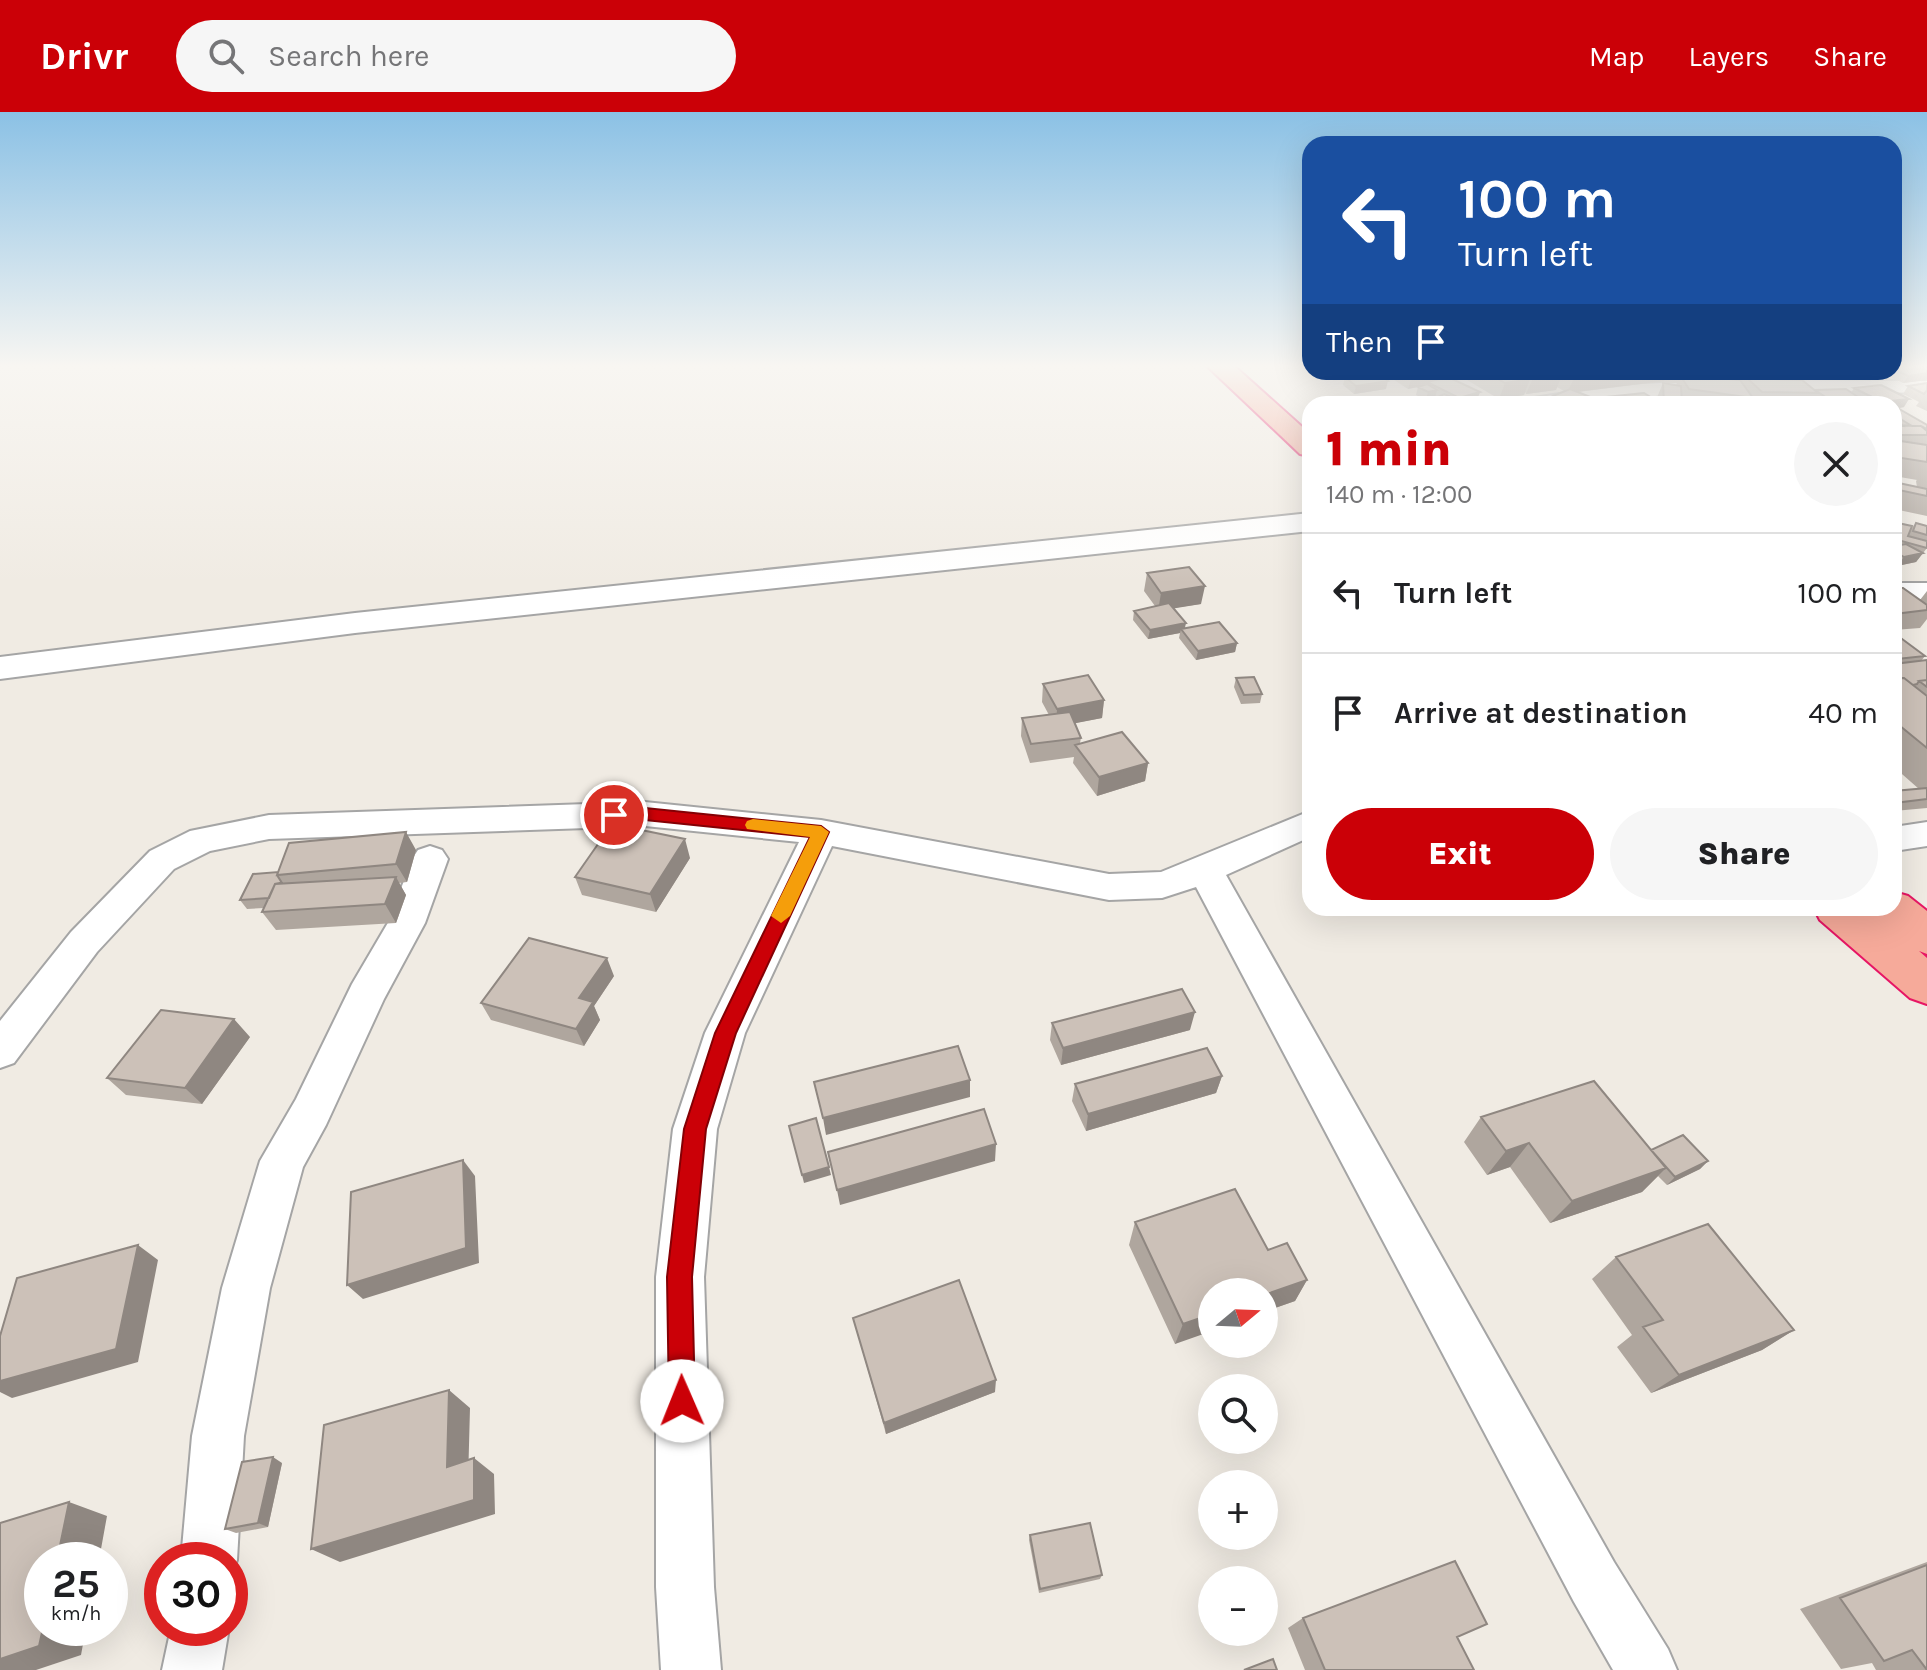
<!DOCTYPE html>
<html lang="en">
<head>
<meta charset="utf-8">
<style>
  body { margin:0; font-family:Karla,sans-serif; background:#f6f6f6; color:#202124; height:100vh; display:flex; flex-direction:column; font-size:30px; white-space:nowrap }
  * { box-sizing:border-box; margin:0 }
  p { font-size:26px; color:#757577 }
  .icon { flex:none; width:44px; height:44px; fill:none; stroke:currentColor; stroke-width:2; stroke-linecap:round; stroke-linejoin:round }
  .map { position:relative; flex:1; overflow:hidden }
  .details { position:absolute; left:1302px; top:284px; width:600px; height:520px; display:flex; flex-direction:column; background:#fff; border-radius:24px; box-shadow:0 8px 32px #0002 }
  .details>* { flex:none }
  .guide { position:absolute; left:1302px; top:24px; width:600px; height:244px; border-radius:24px; box-shadow:0 8px 32px #0002; background:#1a4fa0; color:#fff; overflow:hidden }
  .needle { width:52px; rotate:71deg }
  .tools { position:absolute; left:1198px; top:1166px; display:grid; gap:16px }
  .tools a { display:grid; place-items:center; width:80px; height:80px; border-radius:50%; background:#fff; box-shadow:0 8px 32px #0002; font-size:40px }
  .speed { position:absolute; left:24px; top:1430px; display:flex; gap:16px; font-size:40px; font-weight:700; text-align:center }
  .speed>* { display:grid; place-content:center; width:104px; height:104px; border-radius:50%; background:#fff; box-shadow:0 8px 32px #0002; line-height:1 }
  .speed small { font-size:20px; font-weight:400 }
  .speed .limit { border:12px solid #d22; background:#fff; color:#111 }
  .pin { position:absolute; display:grid; place-items:center; width:68px; height:68px; color:#fff; margin:-34px; border:4px solid #fff; border-radius:50%; box-shadow:0 2px 8px #0007 }
  .me { position:absolute; width:88px; margin:-44px; rotate:359deg; stroke-linejoin:round; filter:drop-shadow(0 0 6px #0008) }
  .turn { display:flex; align-items:center; gap:28px; height:168px; padding:0 24px; font-size:36px }
  .turn .icon { width:104px; height:104px; stroke-width:2.5 }
  .turn b { display:block; font-size:56px; line-height:68px }
  .then { display:flex; align-items:center; height:76px; padding:0 24px; background:#0003; gap:16px; font-size:30px }
  .round { display:grid; place-items:center; flex:none; width:84px; height:84px; border-radius:42px; background:#f6f6f6 }
  .overview { display:flex; align-items:center; justify-content:space-between; height:136px; padding:0 24px }
  h1 { font-size:48px; font-weight:800; line-height:60px; color:#cb0007 }
  .action { display:flex; gap:16px; margin-top:auto; padding:16px 24px }
  .action a { flex:1; height:92px; border-radius:48px; background:#cb0007; color:#fff; font-size:32px; font-weight:800; line-height:92px; text-align:center }
  .action a+a { background:#f6f6f6; color:#202124 }
  ul { padding:0; list-style:none }
  li { display:flex; align-items:center; gap:24px; height:120px; padding:0 24px; border-top:2px solid #e0e0e0 }
  li div { flex:1 }
  li b { display:block; font-size:30px }
  li em { font-style:normal }
  header { display:flex; align-items:center; gap:48px; box-sizing:border-box; height:112px; padding:0 40px; background:#cb0007; color:#fff }
  header strong { font-size:38px }
  nav { display:flex; gap:44px; margin-inline-start:auto; font-size:28px }
  .search { width:560px; height:72px; background:#f6f6f6; display:flex; align-items:center; gap:20px; box-sizing:border-box; padding:0 28px; border-radius:44px; color:#757577; font-size:30px }
  .map>svg:first-child { display:block }
  .lines { fill:none; stroke-linecap:round; stroke-linejoin:round }
  .minor-casing { stroke:#a5a5a5; stroke-width:4 }
  .tertiary-casing { stroke:#a5a5a5; stroke-width:4 }
  .trunk-casing { stroke:#e71665; stroke-width:4 }
  .minor { fill:#fff; fill-rule:evenodd }
  .tertiary { fill:#fff; fill-rule:evenodd }
  .trunk { fill:#f6aa9a; fill-rule:evenodd }
  .wall { fill:#afa69e; fill-rule:evenodd }
  .shaded-wall { fill:#8f8781 }
  .building { fill:#ccc1b8; stroke:#8f8781; stroke-width:2 }
  .route { fill:#cb0007; stroke:#840005; stroke-width:2 }
  .slow { fill:#f59e0b }
</style>
</head>
<body>
<header>
<strong>Drivr</strong>
<div class="search"><svg class="icon" aria-label="search" viewBox="0 0 24 24"><circle cx="10" cy="10" r="6"/><path d="M15 15l6 6"/></svg>Search here</div>
<nav><a>Map</a><a>Layers</a><a>Share</a></nav>
</header>
<div class="map">
<svg width="1927" height="1558" viewBox="0 0 1927 1558">
  <rect width="100%" height="100%" fill="#f0ebe3"/>
  <g class="lines">
    <g class="minor-casing">
      <path id="minor" d="M1709 268 1719 274 1716 278 1574 292H1523L1534 286 1611 274Z
        M1761 268 1927 269V281L1754 278 1751 274Z
        M1894 471H1927V487H1894Z
        M645 690 821 708 1109 762 1161 760 1310 699V725L1226 763 1614 1450 1668 1537 1677 1558H1613L1574 1490 1196 775 1162 786 1109 788 832 734 745 921 717 1017 704 1165 714 1475 721 1558H661L656 1475V1165L673 1017 705 921 799 730 645 714 269 727 210 739 174 757 97 840 14 951 0 956V909L71 820 150 739 190 719 269 703Z
        M1927 710V734L1894 739V715Z
        M430 734 442 738 448 747 425 811 384 887 326 1013 303 1055 270 1176 244 1324 237 1448 230 1466V1448H181L192 1324 222 1176 260 1049 296 987 352 872 389 809 412 747 418 738Z
        M171 1516H229L222 1558H162Z"/>
    </g>
    <g class="tertiary-casing">
      <path id="tertiary" d="M1310 401V419L355 521 0 567V545L355 501Z"/>
    </g>
    <g class="trunk-casing">
      <path id="trunk" d="M1205 252H1232L1310 322V344L1300 342Z
        M1894 780 1908 784 1927 799V842L1919 839 1927 846V892L1910 886 1820 808 1814 796H1866L1872 801 1870 796H1894Z"/>
    </g>
    <use href="#minor" class="minor"/>
    <use href="#tertiary" class="tertiary"/>
    <use href="#trunk" class="trunk"/>
  </g>
  <path class="wall" d="M1894 252H1927V268L1903 271 1880 260H1894Z
    M1386 260H1452L1443 262 1442 266 1477 288 1467 291 1435 284V286L1426 288 1416 283 1418 275 1408 277 1385 262Z
    M1469 260H1710L1708 265 1724 266 1714 260H1775L1771 267 1814 279 1851 281 1854 276 1904 295 1898 296 1927 313V404L1894 397V370L1917 375 1916 369 1917 368 1894 364V292H1865L1857 288 1854 292H1533L1564 279 1557 275 1556 278 1526 282 1525 280 1524 283 1499 287 1467 268ZM1664 269 1667 271H1677L1676 273 1663 271 1656 288 1595 287 1578 280Z
    M1816 260H1847L1842 268 1825 267Z
    M1345 265 1386 277 1354 282 1343 273Z
    M1927 271V299L1916 294 1919 290 1903 282 1908 274Z
    M1898 411 1910 418 1916 411 1927 414V436L1916 450 1897 454 1894 451V416Z
    M1147 461 1201 492 1173 496 1185 517 1237 531 1235 540 1196 548 1179 526 1180 521 1148 527 1133 508 1134 499 1155 494 1144 479Z
    M1894 476 1920 488 1927 479V507L1920 516 1894 518Z
    M1894 521 1925 544 1921 549 1927 548V696L1894 699V679L1919 677 1894 655Z
    M1236 566 1262 582 1260 591 1241 592 1234 575Z
    M1043 572 1104 588 1102 606 1075 611 1081 626 1080 631 1148 651 1145 669 1097 684 1073 651 1074 645 1030 651 1021 624 1022 606 1049 603 1042 590Z
    M416 738 407 770 399 771 406 783 396 811 276 818 262 800 264 796 247 797 240 788 278 760Z
    M690 746 656 800 582 783 575 765Z
    M614 864 594 894 600 908 584 934 491 908 481 891Z
    M1052 911 1190 918 1061 953 1050 928Z
    M250 925 202 992 126 983 107 966Z
    M1222 964 1216 981 1086 1019 1072 989 1075 972Z
    M1481 1005 1651 1038 1708 1049 1700 1057 1667 1073 1658 1064 1642 1080 1550 1111 1510 1055 1487 1063 1464 1030Z
    M1135 1110 1268 1138 1307 1168 1295 1189 1264 1200V1180L1175 1232 1129 1133Z
    M1616 1145 1794 1218 1762 1238 1651 1281 1617 1235 1632 1223 1592 1167Z
    M853 1206 995 1280 886 1322Z
    M282 1351 268 1415 236 1421 225 1417Z
    M1030 1423 1102 1463 1100 1467 1039 1481 1029 1428Z
    M1927 1450V1558H1876L1872 1551 1841 1557 1800 1497Z
    M1303 1506 1457 1525 1474 1558H1305L1288 1516Z"/>
  <path class="shaded-wall" d="M1418 260H1452L1443 262 1440 271 1427 270 1426 273 1408 277 1413 261Z
    M1615 260H1642L1668 261 1664 269 1567 281 1574 266Z
    M1927 261V268L1903 271 1908 264Z
    M1562 263 1556 278 1526 282 1533 266Z
    M1530 267 1524 283 1499 287 1505 271Z
    M1388 269 1386 277 1354 282 1356 274Z
    M1437 278 1435 286 1426 288 1428 280Z
    M1480 280 1477 288 1464 292H1457L1459 286Z
    M1909 287 1904 295 1894 297V292H1881L1882 290Z
    M1923 441 1916 450 1897 454 1904 445Z
    M1205 474 1201 492 1158 499 1161 481Z
    M1186 511 1184 520 1181 517 1180 521 1148 527 1150 518Z
    M1237 531 1235 540 1196 548 1198 539Z
    M1104 588 1102 606 1056 615 1057 597Z
    M1148 651 1145 669 1097 684 1099 665Z
    M406 720 416 738 407 770 396 752Z
    M685 727 690 746 656 800 650 782Z
    M396 765 406 783 396 811 385 792Z
    M607 846 614 864 594 894 600 908 584 934 576 917 579 886Z
    M1195 900 1190 918 1061 953 1063 936Z
    M234 907 250 925 202 992 185 976Z
    M1222 964 1216 981 1086 1019 1088 1002Z
    M970 968V985L826 1023 823 1006Z
    M1529 1031 1510 1055 1487 1063 1506 1039Z
    M996 1032 995 1049 840 1093 837 1078Z
    M463 1048 475 1064 479 1151 363 1187 347 1173Z
    M1708 1049 1700 1057 1667 1073 1675 1065Z
    M829 1055 831 1063 804 1071 802 1063Z
    M1666 1056 1642 1080 1550 1111 1572 1089Z
    M138 1133 158 1148 138 1250 12 1286 0 1280V1269Z
    M1307 1168 1295 1189 1264 1200V1183Z
    M1212 1202V1219L1175 1232 1183 1212Z
    M1794 1218 1762 1238 1651 1281 1679 1263Z
    M996 1268 995 1280 886 1322 884 1311Z
    M449 1278 470 1296 468 1370 447 1355Z
    M273 1345 282 1351 268 1415 258 1411Z
    M474 1346 494 1362 495 1402 340 1450 311 1437Z
    M69 1390 107 1404 99 1448H57Z
    M43 1516H86L81 1543 36 1558H0V1547Z"/>
  <path class="building" d="M1894 252H1924L1927 254V261L1908 264 1894 257Z
    M1486 260H1518L1530 267 1505 271Z
    M1525 260H1559L1562 263 1533 266Z
    M1565 260H1615L1574 266Z
    M1642 260H1667L1668 261 1640 263Z
    M1377 261 1388 269 1356 274 1345 265Z
    M1680 263 1740 268 1753 286 1689 277Z
    M1448 265 1480 280 1459 286 1427 270Z
    M1747 266 1802 268 1818 281 1762 280Z
    M1663 271 1681 274 1682 292H1664Z
    M1927 271V278L1924 282 1908 274Z
    M1427 272 1437 278 1428 280 1418 275Z
    M1881 273 1909 287 1882 290 1854 276Z
    M1570 277 1598 288 1588 292H1533Z
    M1846 277 1858 285 1827 286 1815 278Z
    M1644 281 1657 289 1645 290 1628 288 1626 292H1604L1596 286Z
    M1444 282 1469 292H1424Z
    M1682 286 1726 292H1684Z
    M1628 288 1655 292H1628Z
    M1829 288 1834 292H1818L1813 289Z
    M1767 290 1800 292H1768Z
    M1894 294 1927 313V317L1921 314H1912L1894 303Z
    M1894 308H1897L1903 314 1894 313Z
    M1894 313 1921 314 1927 319V323H1894Z
    M1894 328 1927 333V350L1895 345Z
    M1894 370 1927 377V384L1894 377Z
    M1898 411 1912 414 1908 424 1927 429V436L1894 427V420Z
    M1916 411 1927 414V423L1913 419Z
    M1906 432 1923 441 1904 445 1894 439V434Z
    M1189 455 1205 474 1161 481 1147 461Z
    M1894 476H1903L1927 493V498L1894 502Z
    M1169 491 1186 511 1150 518 1134 499Z
    M1219 510 1237 531 1198 539 1181 517Z
    M1894 521 1925 544 1897 547 1894 545Z
    M1927 548V568L1919 569 1917 572 1913 573 1904 566H1894V563L1897 562 1894 560V552Z
    M1088 563 1104 588 1057 597 1043 572Z
    M1254 565 1262 582 1244 583 1236 566Z
    M1904 566 1927 584V636L1894 609V567Z
    M1927 568V575L1919 569Z
    M1070 600 1081 626 1031 632 1022 606Z
    M1122 620 1148 651 1099 665 1075 633Z
    M1927 676V687L1894 691V679Z
    M612 712 685 727 650 782 575 765Z
    M406 720 396 752 277 763 289 731Z
    M278 760 277 763 282 771 275 772 269 786 240 788 253 762Z
    M396 765 385 792 262 800 275 772Z
    M529 826 607 846 579 886 593 890 576 917 481 891Z
    M1182 877 1195 900 1063 936 1052 911Z
    M161 898 234 907 185 976 107 966Z
    M958 934 970 968 823 1006 814 970Z
    M1207 936 1222 964 1088 1002 1075 972Z
    M1594 969 1666 1056 1572 1089 1529 1031 1506 1039 1481 1005Z
    M984 997 996 1032 837 1078 828 1040Z
    M816 1006 829 1055 802 1063 789 1014Z
    M1683 1023 1708 1049 1675 1065 1651 1038Z
    M463 1048 466 1136 347 1173 351 1080Z
    M1235 1077 1268 1138 1287 1131 1307 1168 1264 1183V1180H1212V1202L1183 1212 1135 1110Z
    M1708 1112 1794 1218 1679 1263 1643 1215 1663 1208 1616 1145Z
    M138 1133 116 1237 0 1269V1224L17 1166Z
    M959 1168 996 1268 884 1311 853 1206Z
    M449 1278 447 1355 474 1346V1388L311 1437 324 1313Z
    M273 1345 258 1411 225 1417 242 1350Z
    M69 1390 57 1448H42L43 1516 39 1534 0 1547V1411Z
    M1090 1411 1102 1463 1040 1477 1030 1423Z
    M1455 1449 1487 1512 1457 1525 1474 1558H1325L1303 1506Z
    M1927 1453V1558L1912 1538 1884 1549 1840 1486Z
    M1273 1547 1277 1558H1244Z"/>
  <linearGradient id="sky" x2="0" y2="1"><stop stop-color="#8bc1e5"/><stop offset="0.54" stop-color="#f8f6f2"/><stop offset="1" stop-color="#f8f6f2" stop-opacity="0"/></linearGradient>
  <rect width="1927" height="471" fill="url(#sky)"/>
  <path class="route" d="M645 696 821 714 829 720 736 921 706 1017 692 1165 695 1289 691 1299 682 1302 673 1299 669 1289 667 1165 684 1017 715 921 810 725 645 708 614 709 605 703 614 697Z"/>
  <path class="slow" d="M753 707 821 714 829 720 790 804 781 811 771 804 810 725 747 717 745 713 747 709Z"/>
</svg>
<div class="tools">
<a><svg class="needle" viewBox="-14 -14 28 28"><path d="M0-13l5 13h-10z" fill="#e53935"/><path d="M0 13l5-13h-10z" fill="#757577"/></svg></a>
<a><svg class="icon" aria-label="search" viewBox="0 0 24 24"><circle cx="10" cy="10" r="6"/><path d="M15 15l6 6"/></svg></a>
<a>+</a>
<a>−</a>
</div>
<div class="speed"><div>25<small>km/h</small></div><div class="limit">30</div></div>
<div class="pin" style="left:614px;top:703px;background:#d93025"><svg class="icon" aria-label="arrive" viewBox="0 0 24 24"><path d="M6 21V4h12l-3 4 3 4H6"/></svg></div>
<svg class="me" style="left:682px;top:1289px" viewBox="-20 -20 40 40"><circle r="19" fill="#fff"/><path d="M0-13L10 11 0 6-10 11z" fill="#cb0007"/></svg>
<div class="guide">
<div class="turn"><svg class="icon" aria-label="left" viewBox="0 0 24 24"><path d="M17 20v-9H6M10 6l-5 5 5 5"/></svg><div><b>100 m</b>Turn left</div></div>
<div class="then">Then<svg class="icon" aria-label="arrive" viewBox="0 0 24 24"><path d="M6 21V4h12l-3 4 3 4H6"/></svg></div>
</div>
<section class="details">
<div class="overview"><div><h1>1 min</h1><p>140 m · 12:00</p></div><a class="round"><svg class="icon" aria-label="close" viewBox="0 0 24 24"><path d="M6 6l12 12M18 6L6 18"/></svg></a></div>
<ul>
<li><svg class="icon" aria-label="left" viewBox="0 0 24 24"><path d="M17 20v-9H6M10 6l-5 5 5 5"/></svg><div><b>Turn left</b></div><em>100 m</em></li>
<li><svg class="icon" aria-label="arrive" viewBox="0 0 24 24"><path d="M6 21V4h12l-3 4 3 4H6"/></svg><div><b>Arrive at destination</b></div><em>40 m</em></li>
</ul>
<div class="action"><a>Exit</a><a>Share</a></div>
</section>
</div>
</body>
</html>
